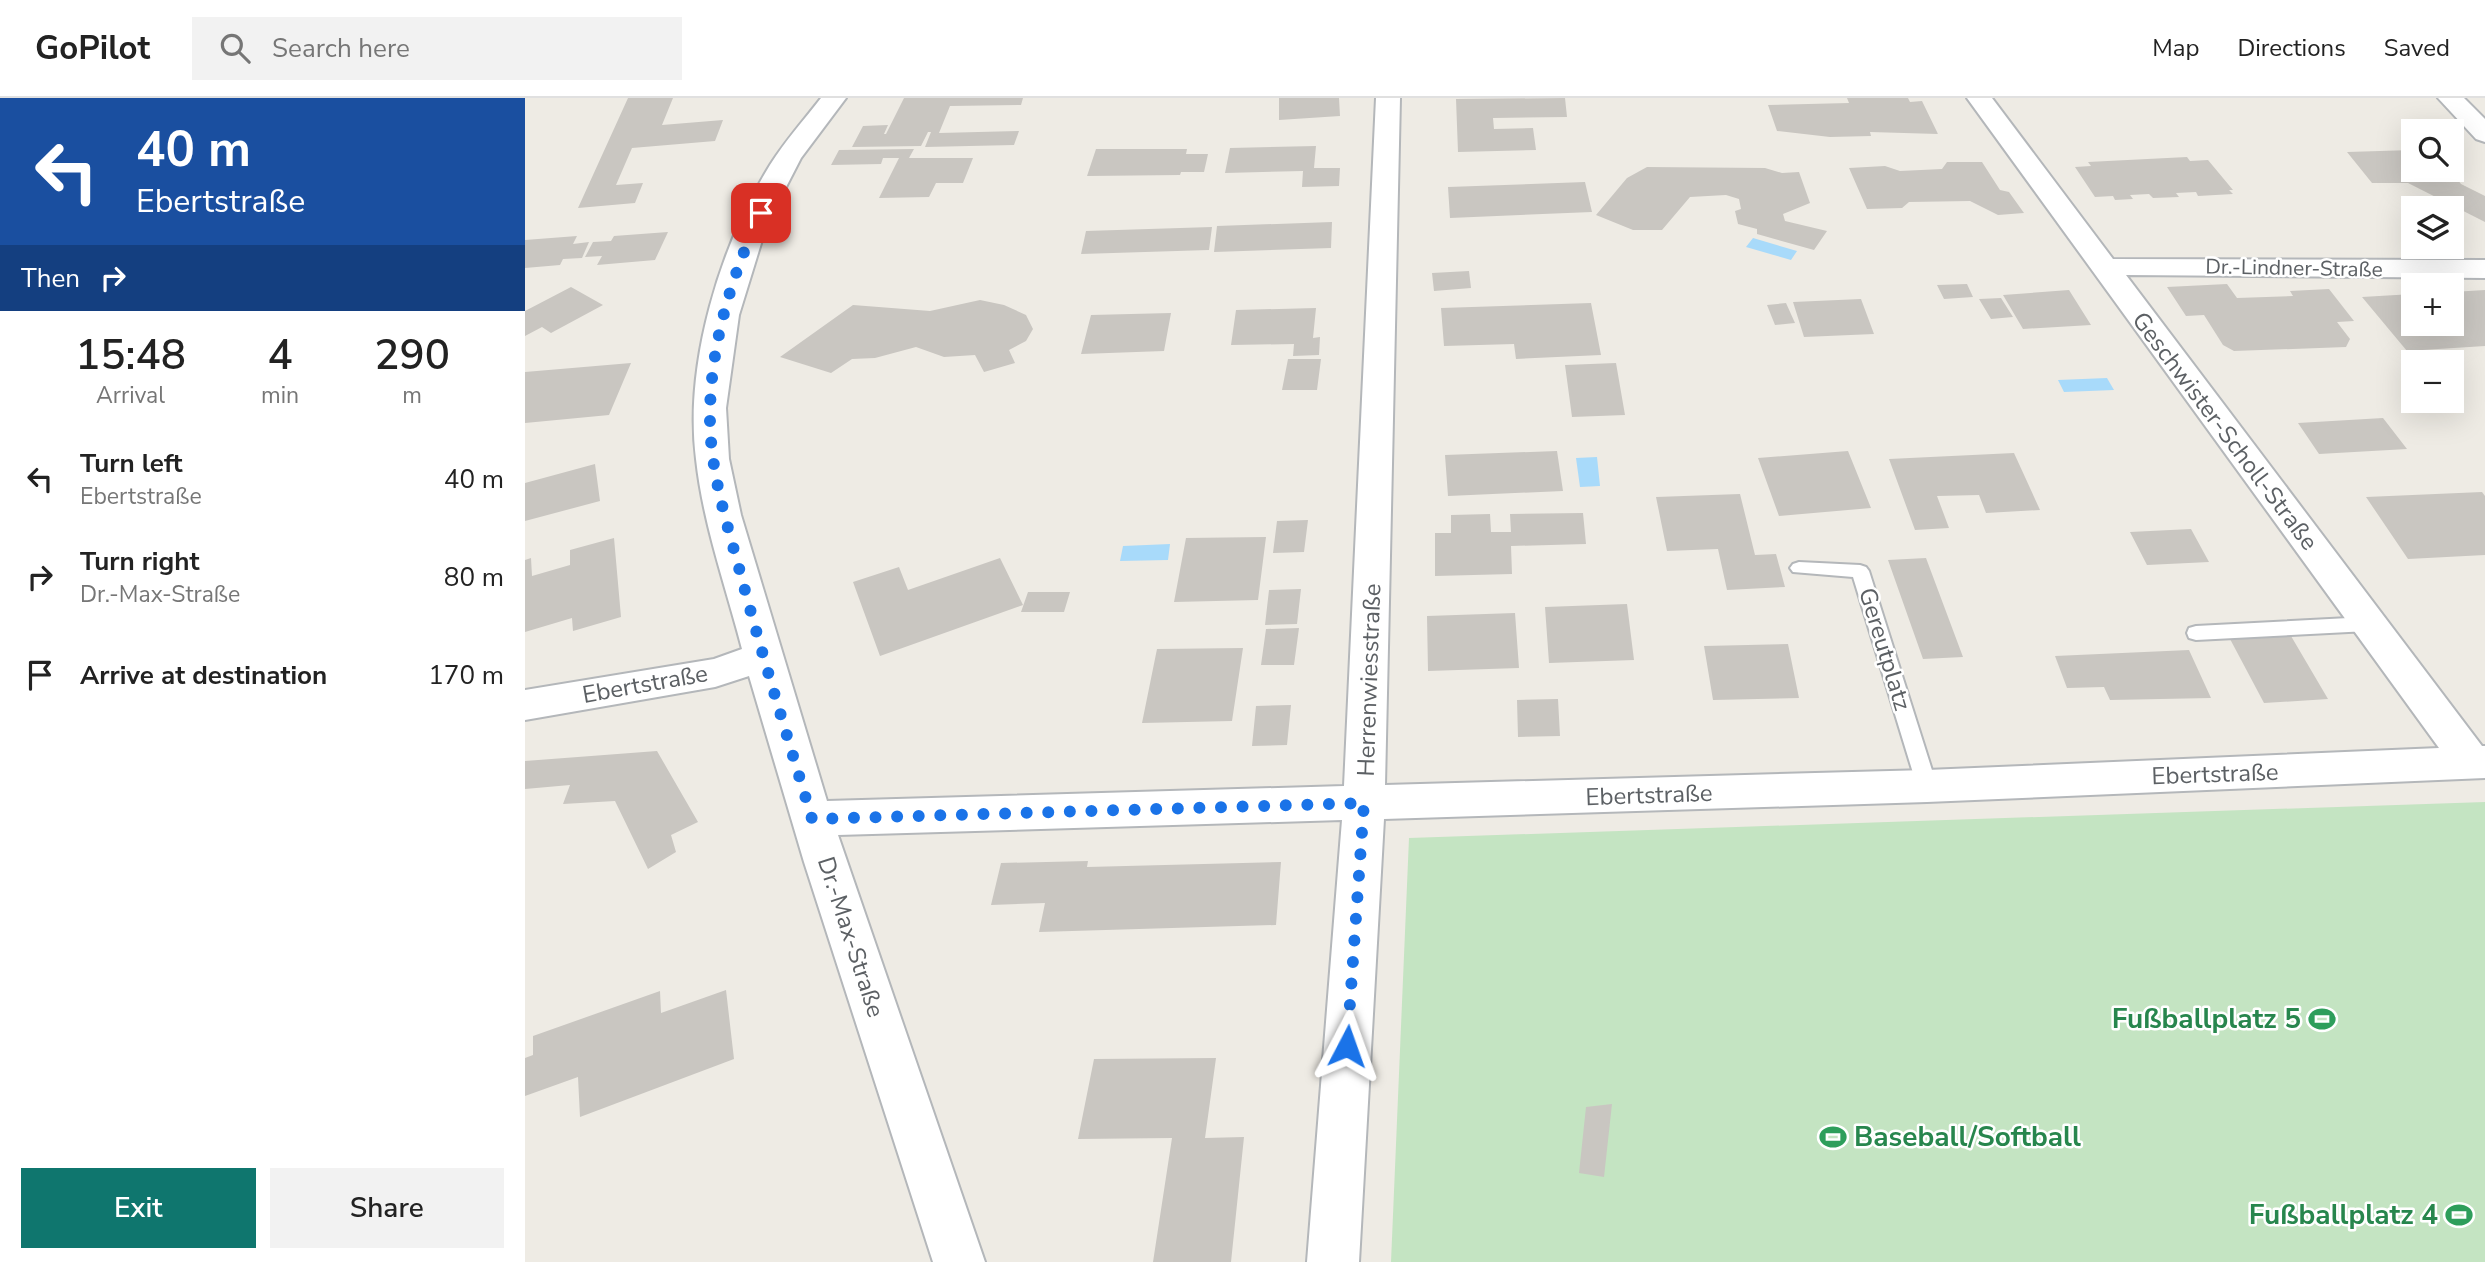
<!DOCTYPE html>
<html lang="en">
<head>
<meta charset="utf-8">
<style>
  body { margin:0; font-family:"Nunito Sans",sans-serif; background:#f2f2f2; color:#222; height:100vh; display:flex; flex-direction:column; font-size:26px; white-space:nowrap }
  * { box-sizing:border-box; margin:0 }
  p { font-size:23px; color:#767676 }
  .icon { flex:none; width:38px; height:38px; fill:none; stroke:currentColor; stroke-width:2; stroke-linecap:round; stroke-linejoin:round }
  .map { position:relative; flex:1; overflow:hidden }
  .panel { display:flex; flex-direction:column; background:#fff; width:525px }
  .panel>* { flex:none }
  .guide { background:#1a4fa0; color:#fff; overflow:hidden }
  .tools { position:absolute; left:1876px; top:21px; display:grid; gap:14px }
  .tools a { display:grid; place-items:center; width:63px; height:63px; border-radius:0px; background:#fff; box-shadow:0 7px 28px #0002; font-size:35px }
  .pin { position:absolute; display:grid; place-items:center; width:60px; height:60px; color:#fff; margin:-30px; border-radius:14px; box-shadow:0 4px 10px #0006 }
  .me { position:absolute; width:77px; margin:-38px; rotate:4deg; stroke-linejoin:round; filter:drop-shadow(0 0 5px #0008) }
  .turn { display:flex; align-items:center; gap:24px; height:147px; padding:0 21px; font-size:32px }
  .turn .icon { width:91px; height:91px; stroke-width:2.5 }
  .turn b { display:block; font-size:49px; line-height:60px }
  .then { display:flex; align-items:center; height:66px; padding:0 21px; background:#0003; gap:14px; font-size:26px }
  .eta { display:flex; justify-content:space-evenly; align-items:center; height:119px; text-align:center }
  .eta b { font-size:42px; font-weight:600; line-height:49px }
  .primary-button { display:flex; gap:14px; margin-top:auto; padding:14px 21px }
  .primary-button a { flex:1; height:80px; border-radius:0px; background:#0f766e; color:#fff; font-size:28px; font-weight:600; line-height:80px; text-align:center }
  .primary-button a+a { background:#f2f2f2; color:#222 }
  ul { padding:0; list-style:none }
  li { display:flex; align-items:center; gap:21px; height:98px; padding:0 21px }
  li div { flex:1 }
  li b { display:block; font-size:26px }
  li em { font-style:normal }
  header { display:flex; align-items:center; gap:42px; box-sizing:border-box; height:98px; padding:0 35px; background:#fff; border-bottom:2px solid #e0e0e0 }
  header strong { font-size:33px }
  nav { display:flex; gap:38px; margin-inline-start:auto; font-size:24px }
  .search { width:490px; height:63px; background:#f2f2f2; display:flex; align-items:center; gap:18px; box-sizing:border-box; padding:0 24px; border-radius:0px; color:#767676; font-size:26px }
  main { display:flex; flex:1; min-height:0 }
  .map>svg:first-child { display:block }
  .green { fill:#c4e4c2 }
  .water { fill:#a8dafa }
  .building { fill:#c9c6c1 }
  .lines { fill:none; stroke-linecap:round; stroke-linejoin:round }
  .lane-casing { stroke:#b4b7ba; stroke-width:4 }
  .street-casing { stroke:#b4b7ba; stroke-width:4 }
  .lane { fill:#fff; fill-rule:evenodd }
  .street { fill:#fff; fill-rule:evenodd }
  .route { stroke:#1a73e8; stroke-width:12; stroke-dasharray:0 21.6 }
  .labels { text-anchor:middle; dominant-baseline:central; stroke-width:5; stroke-linejoin:round; paint-order:stroke }
  .far-street-label { font-size:21px; fill:#5c6064; stroke:#fff }
  .street-label { font-size:24px; fill:#5c6064; stroke:#fff }
  .near-leisure-label { font-size:28px; font-weight:bold; fill:#27864d; stroke:#fff; text-anchor:end }
</style>
</head>
<body>
<header>
<strong>GoPilot</strong>
<div class="search"><svg class="icon" aria-label="search" viewBox="0 0 24 24"><circle cx="10" cy="10" r="6"/><path d="M15 15l6 6"/></svg>Search here</div>
<nav><a>Map</a><a>Directions</a><a>Saved</a></nav>
</header>
<main>
<section class="panel">
<div class="guide">
<div class="turn"><svg class="icon" aria-label="left" viewBox="0 0 24 24"><path d="M17 20v-9H6M10 6l-5 5 5 5"/></svg><div><b>40 m</b>Ebertstraße</div></div>
<div class="then">Then<svg class="icon" aria-label="right" viewBox="0 0 24 24"><path d="M7 20v-9h11M14 6l5 5-5 5"/></svg></div>
</div>
<div class="eta">
<div><b>15:48</b><p>Arrival</p></div>
<div><b>4</b><p>min</p></div>
<div><b>290</b><p>m</p></div>
</div>
<ul>
<li><svg class="icon" aria-label="left" viewBox="0 0 24 24"><path d="M17 20v-9H6M10 6l-5 5 5 5"/></svg><div><b>Turn left</b><p>Ebertstraße</p></div><em>40 m</em></li>
<li><svg class="icon" aria-label="right" viewBox="0 0 24 24"><path d="M7 20v-9h11M14 6l5 5-5 5"/></svg><div><b>Turn right</b><p>Dr.-Max-Straße</p></div><em>80 m</em></li>
<li><svg class="icon" aria-label="arrive" viewBox="0 0 24 24"><path d="M6 21V4h12l-3 4 3 4H6"/></svg><div><b>Arrive at destination</b></div><em>170 m</em></li>
</ul>
<div class="primary-button"><a>Exit</a><a>Share</a></div>
</section>
<div class="map">
<svg width="1960" height="1164" viewBox="0 0 1960 1164">
  <rect width="100%" height="100%" fill="#eeebe4"/>
  <path class="green" d="M1960 704V1164H866L884 740Z"/>
  <path class="water" d="M1228 140 1272 153 1266 162 1221 149Z
    M1582 280 1589 292 1539 294 1533 282Z
    M1072 359 1075 388 1055 389 1051 360Z
    M645 446 643 462 595 463 598 448Z"/>
  <path class="building" d="M103 0H148L137 27 198 22 190 43 107 50 91 87 118 85 110 105 53 110Z
    M379 0H498L496 7 425 8 414 35 494 33 489 47 400 49 406 34H403L396 48 327 49 338 28 363 27 359 36H361Z
    M754 0H814L815 18 754 22Z
    M1040 0 1042 19 968 20 969 31 1008 30 1011 52 933 54 931 1Z
    M1322 0H1383L1385 4 1397 3 1413 36 1345 34 1346 38 1305 39 1252 33 1243 7 1324 5Z
    M791 48 789 70H815L814 88 777 89 778 73 700 75 705 50Z
    M389 51 384 60H448L438 85H411L404 99 354 100 374 60H358L356 66 306 67 314 52Z
    M571 51H662L661 56H683L679 74H656L655 77 562 78Z
    M1888 52V72H1925L1936 86 1960 98V124L1883 85H1847L1822 54Z
    M1662 59 1665 63 1683 62 1708 92H1704L1708 96 1673 98 1671 94 1651 95 1654 99 1628 100 1624 96 1605 97 1608 101 1590 102 1588 98 1570 99 1550 69 1566 68 1563 64Z
    M1422 64H1457L1475 92 1484 94 1499 115 1473 117 1445 103 1384 104 1377 110 1342 111 1324 70 1360 68 1375 73 1417 71Z
    M1122 69 1240 70 1257 75 1274 74 1285 105 1258 116 1260 123 1302 133 1289 152 1232 136V131L1213 126 1210 113 1216 111 1214 101 1201 97 1165 99 1137 132H1108L1071 117 1102 80Z
    M1060 84 1067 114 925 120 923 89Z
    M807 124 806 150 689 154 692 128Z
    M687 129 684 152 556 156 561 133Z
    M143 134 130 162 72 167 77 158 60 159 68 144 86 143 89 138Z
    M52 138 48 146 64 144 57 160 38 161 35 167 0 170V142Z
    M944 173 946 190 909 193 907 175Z
    M1442 186 1448 199 1419 201 1412 187Z
    M1702 186 1712 200 1768 198 1765 193 1804 191 1829 223 1812 224 1825 241 1821 249 1709 253 1698 247 1679 217 1661 218 1642 189Z
    M46 189 78 207 26 235 17 229 0 238V213Z
    M1544 192 1566 227 1498 231 1478 197Z
    M1960 192V248L1882 253 1837 199 1888 196V226H1927V194Z
    M1476 200 1488 219 1466 221 1454 201Z
    M1336 201 1349 236 1279 239 1268 204Z
    M455 202 479 207 501 217 508 231 501 243 484 252 490 265 459 274 450 257 419 259 391 249 350 260 327 261 306 275 255 259 328 207 405 213Z
    M1066 205 1076 257 991 261 989 246 919 248 916 210Z
    M1261 205 1270 225 1250 227 1242 207Z
    M791 210 788 240 795 239 794 257 768 258 769 246 706 247 711 212Z
    M646 215 639 253 556 256 566 217Z
    M763 261H796L792 292H757Z
    M106 265 84 317 0 325V274Z
    M1091 265 1100 317 1047 319 1040 267Z
    M1858 320 1882 351 1794 356 1773 325Z
    M1032 353 1038 393 923 398 920 357Z
    M1323 353 1346 410 1254 418 1233 360Z
    M1489 355 1515 412 1461 415 1454 397 1412 398 1424 430 1390 432 1364 361Z
    M70 366 75 403 0 423V385Z
    M1957 394 1960 398V457L1883 461 1841 399Z
    M1215 396 1230 457 1251 456 1260 489 1202 492 1193 451 1142 453 1131 399Z
    M1058 415 1061 446 986 448 987 476 910 478V435H926V417L965 416 966 434H986L985 416Z
    M783 422 779 454 748 455 752 423Z
    M1666 431 1684 464 1622 467 1605 434Z
    M741 439 733 502 649 504 661 440Z
    M89 440 96 519 48 533 47 520 0 534V462L6 460 7 478 45 467V452Z
    M475 460 498 507 355 558 328 484 374 469 383 492Z
    M1401 460 1438 559 1398 561 1363 462Z
    M776 491 772 526 740 527 744 492Z
    M503 494H545L539 514H496Z
    M1102 506 1109 562 1024 565 1020 509Z
    M990 515 994 570 903 573 902 518Z
    M774 530 769 567H736L741 531Z
    M1766 538 1803 601 1739 605 1705 541Z
    M1263 546 1274 600 1188 602 1179 548Z
    M718 550 707 623 617 625 632 551Z
    M1664 552 1686 600 1585 602 1579 589 1542 590 1530 558Z
    M1033 601 1035 638 993 639 992 602Z
    M766 607 762 647 727 648 731 608Z
    M132 653 173 724 146 737 151 754 123 771 90 703 38 706 45 687 0 691V663Z
    M563 763 562 769 756 764 751 827 514 834 520 805 466 807 476 765Z
    M201 892 209 961 55 1019 53 979 0 998V960L8 957V938L135 893 136 915Z
    M691 960 680 1040 719 1039 706 1164H628L647 1040 553 1041 569 961Z
    M1087 1006 1079 1079 1054 1075 1061 1009Z"/>
  <g class="lines">
    <g class="lane-casing">
      <path id="lane" d="M1274 464 1335 467 1341 469 1344 473 1412 688 1409 694 1402 696 1395 694 1392 688 1328 479 1268 474 1265 470 1268 466Z
        M1843 519 1850 521 1852 526 1850 531 1843 533 1671 542 1664 540 1662 535 1664 530 1671 528Z"/>
    </g>
    <g class="street-casing">
      <path id="street" d="M296 0H321L276 60 242 126 214 217 201 310 204 361 216 417 302 703 819 688 851 0H875L860 687 1402 672 1914 650 1442 0H1467L1588 161 1960 162V180L1601 177 1957 648H1960V680L1402 704 859 721 834 1164H782L817 722 313 737 460 1164H408L279 764 224 578 190 589 0 622V592L189 561 217 551C201 489 178 426 171 361 159 266 195 148 245 67 260 43 279 22 296 0Z
        M1913 0H1939L1960 21V44L1951 41Z"/>
    </g>
    <use href="#lane" class="lane"/>
    <use href="#street" class="street"/>
  </g>
  <g class="lines">
    <path class="route" d="M236 115C207 176 186 245 185 314 184 368 200 419 214 470 236 554 262 637 287 721L839 705 822 948"/>
  </g>
  <defs>
    <g id="stadium-bare" transform="scale(2.1)"><path d="M0-5a6.5 5 0 1 0 0 10a6.5 5 0 1 0 0-10ZM-3.5-1.8h7v3.6h-7Z" fill="#2e9e5b" stroke="#fff" stroke-width="2.5" paint-order="stroke"/></g>
  </defs>
  <g fill-rule="evenodd">
    <use href="#stadium-bare" x="1797" y="921"/>
    <use href="#stadium-bare" x="1308" y="1039"/>
    <use href="#stadium-bare" x="1934" y="1117"/>
  </g>
  <g class="labels">
    <g class="far-street-label">
      <text transform="translate(1769 170) rotate(1)">Dr.-Lindner-Straße</text>
    </g>
    <g class="street-label">
      <text transform="translate(1700 333) rotate(53)">Geschwister-Scholl-Straße</text>
      <text transform="translate(1360 551) rotate(73)">Gereutplatz</text>
      <text transform="translate(844 582) rotate(-88)">Herrenwiesstraße</text>
      <text transform="translate(120 586) rotate(-10)">Ebertstraße</text>
      <text transform="translate(1690 676) rotate(-2)">Ebertstraße</text>
      <text transform="translate(1124 697) rotate(-2)">Ebertstraße</text>
      <text transform="translate(326 839) rotate(72)">Dr.-Max-Straße</text>
    </g>
    <g class="near-leisure-label">
      <text x="1776" y="921">Fußballplatz 5</text>
      <text x="1329" y="1039" text-anchor="start">Baseball/Softball</text>
      <text x="1913" y="1117">Fußballplatz 4</text>
    </g>
  </g>
</svg>
<div class="tools">
<a><svg class="icon" aria-label="search" viewBox="0 0 24 24"><circle cx="10" cy="10" r="6"/><path d="M15 15l6 6"/></svg></a>
<a><svg class="icon" aria-label="layers" viewBox="0 0 24 24"><path d="M12 4l9 5-9 5-9-5zM3 14l9 5 9-5"/></svg></a>
<a>+</a>
<a>−</a>
</div>
<div class="pin" style="left:236px;top:115px;background:#d93025"><svg class="icon" aria-label="arrive" viewBox="0 0 24 24"><path d="M6 21V4h12l-3 4 3 4H6"/></svg></div>
<svg class="me" style="left:822px;top:948px" viewBox="-20 -20 40 40"><path d="M0-17L14 15 0 8-14 15z" fill="#1a73e8" stroke="#fff" stroke-width="4"/></svg>
</div>
</main>
</body>
</html>
